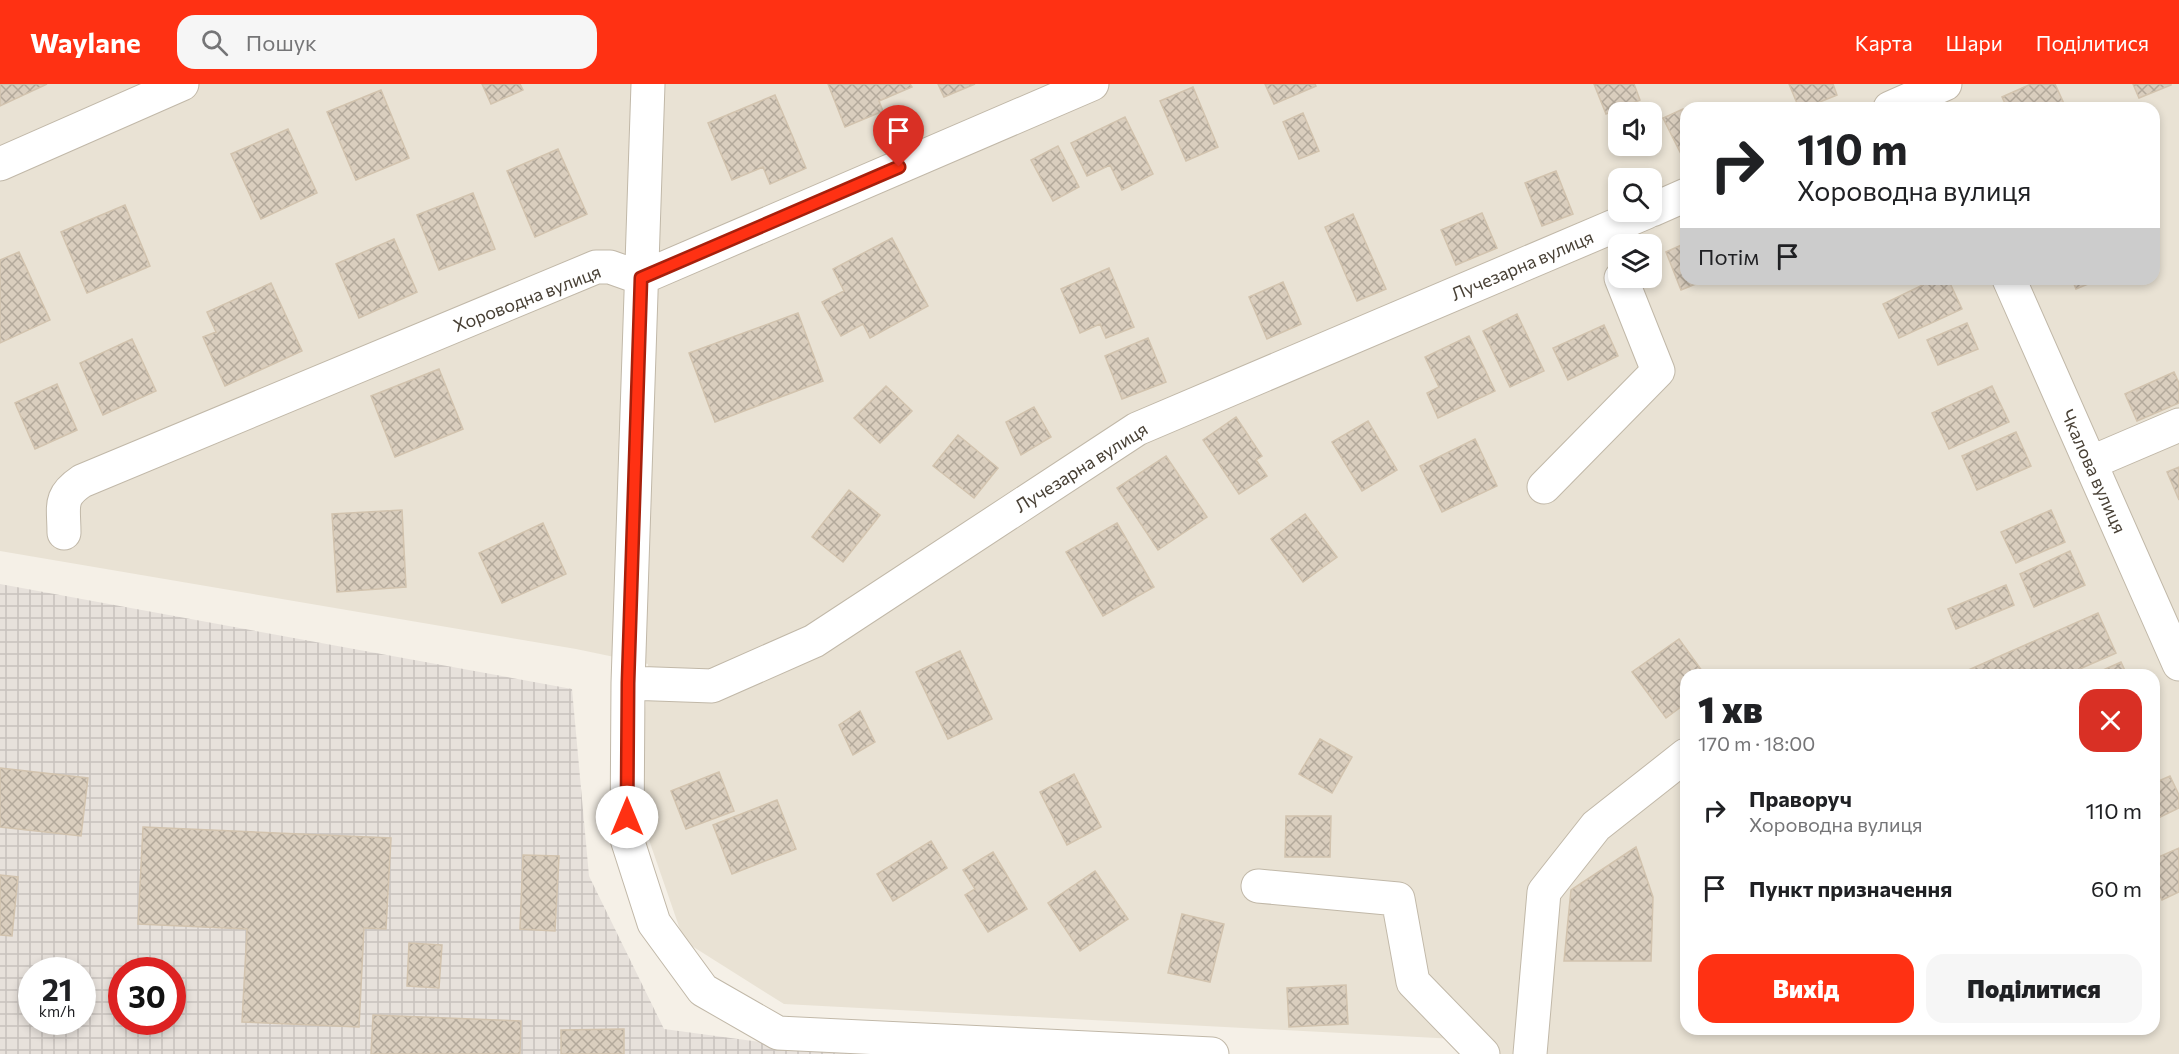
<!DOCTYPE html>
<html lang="uk">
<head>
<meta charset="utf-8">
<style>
  body { margin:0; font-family:Commissioner,sans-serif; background:#f6f6f6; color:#202124; height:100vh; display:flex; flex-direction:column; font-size:22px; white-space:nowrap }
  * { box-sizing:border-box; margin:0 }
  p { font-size:20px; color:#757577 }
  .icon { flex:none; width:33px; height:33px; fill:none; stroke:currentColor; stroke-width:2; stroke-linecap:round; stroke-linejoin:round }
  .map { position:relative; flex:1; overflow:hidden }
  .side { position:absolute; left:1680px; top:585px; width:480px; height:366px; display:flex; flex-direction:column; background:#fff; border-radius:18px; box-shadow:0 3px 9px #0003 }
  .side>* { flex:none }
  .guide { position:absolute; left:1680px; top:18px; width:480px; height:183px; border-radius:18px; box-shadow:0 3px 9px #0003; background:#fff; color:#202124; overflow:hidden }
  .fabs { position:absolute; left:1608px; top:18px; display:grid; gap:12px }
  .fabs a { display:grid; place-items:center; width:54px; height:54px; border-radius:12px; background:#fff; box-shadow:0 3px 9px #0003; font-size:30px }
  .speed { position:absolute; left:18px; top:873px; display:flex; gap:12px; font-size:30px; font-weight:700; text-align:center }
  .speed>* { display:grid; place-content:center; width:78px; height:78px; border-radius:50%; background:#fff; box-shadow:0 3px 9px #0003; line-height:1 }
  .speed small { font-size:15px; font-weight:400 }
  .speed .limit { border:9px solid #d22; background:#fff; color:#111 }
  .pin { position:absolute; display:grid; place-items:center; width:51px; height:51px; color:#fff; margin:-62px -26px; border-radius:50% 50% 50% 0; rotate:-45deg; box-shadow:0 0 6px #0007 }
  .pin .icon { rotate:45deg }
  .me { position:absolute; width:66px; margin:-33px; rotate:0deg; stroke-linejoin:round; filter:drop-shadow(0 0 4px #0008) }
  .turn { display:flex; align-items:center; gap:21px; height:126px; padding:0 18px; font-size:27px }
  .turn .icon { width:78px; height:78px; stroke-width:2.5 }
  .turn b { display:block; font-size:42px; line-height:51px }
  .then { display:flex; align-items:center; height:57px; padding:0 18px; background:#0003; gap:12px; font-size:22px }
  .round { display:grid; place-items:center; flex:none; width:63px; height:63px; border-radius:18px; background:#f6f6f6 }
  .head { display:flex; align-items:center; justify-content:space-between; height:102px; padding:0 18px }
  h1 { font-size:36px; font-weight:800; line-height:45px }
  .primary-button { display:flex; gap:12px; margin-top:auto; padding:12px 18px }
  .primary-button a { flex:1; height:69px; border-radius:18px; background:#ff3113; color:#fff; font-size:24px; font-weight:800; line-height:69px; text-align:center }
  .primary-button a+a { background:#f6f6f6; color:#202124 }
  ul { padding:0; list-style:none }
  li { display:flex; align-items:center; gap:18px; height:78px; padding:0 18px }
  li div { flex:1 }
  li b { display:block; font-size:22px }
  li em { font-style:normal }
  header { display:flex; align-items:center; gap:36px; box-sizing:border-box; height:84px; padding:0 30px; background:#ff3113; color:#fff }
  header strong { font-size:28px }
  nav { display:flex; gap:33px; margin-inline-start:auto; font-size:21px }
  .search { width:420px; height:54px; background:#f6f6f6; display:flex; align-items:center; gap:15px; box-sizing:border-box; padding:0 21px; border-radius:18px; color:#757577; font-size:22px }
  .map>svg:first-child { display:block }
  .residential { fill:#e9e2d4; fill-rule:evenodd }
  .industrial { fill:url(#industrial-grid); fill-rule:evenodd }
  .building { fill:url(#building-cross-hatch); stroke:#d2c3ae; stroke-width:1.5 }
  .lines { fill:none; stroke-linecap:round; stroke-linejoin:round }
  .minor-casing { stroke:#c1b8a8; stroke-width:35 }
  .minor { stroke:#fff; stroke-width:33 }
  .route-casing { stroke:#a6200c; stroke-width:15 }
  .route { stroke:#ff3113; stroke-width:10 }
  .labels { text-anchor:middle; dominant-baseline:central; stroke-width:5; stroke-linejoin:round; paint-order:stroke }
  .street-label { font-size:18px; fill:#484035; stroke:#fff }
</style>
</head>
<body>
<header>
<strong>Waylane</strong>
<div class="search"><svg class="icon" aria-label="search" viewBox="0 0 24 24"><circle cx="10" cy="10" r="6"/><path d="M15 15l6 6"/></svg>Пошук</div>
<nav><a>Карта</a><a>Шари</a><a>Поділитися</a></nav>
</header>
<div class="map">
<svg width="2179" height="970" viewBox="0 0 2179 970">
  <defs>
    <pattern id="industrial-grid" width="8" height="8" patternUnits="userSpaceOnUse" patternTransform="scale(1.5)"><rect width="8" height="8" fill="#e7e1db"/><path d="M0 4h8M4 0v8" fill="none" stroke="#c8c2bd"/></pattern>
    <pattern id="building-cross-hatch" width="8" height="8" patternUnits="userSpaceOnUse" patternTransform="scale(1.5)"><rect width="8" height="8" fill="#dacebe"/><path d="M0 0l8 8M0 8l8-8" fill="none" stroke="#b3a99b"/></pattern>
  </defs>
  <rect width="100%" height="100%" fill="#f5f0e7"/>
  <path class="residential" d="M0 0H2179V970H1482L1475 956 784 920 684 857 639 727 648 580 576 565 0 467ZM1686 24H2154V195H1686ZM1618 28H1652V62H1618ZM1618 94H1652V128H1618ZM1618 160H1652V194H1618ZM1686 591H2154V945H1686Z"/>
  <path class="industrial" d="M0 500 572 605 589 792 664 945 850 970H0ZM32 886H82V938H32ZM122 886H172V938H122Z"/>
  <path class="building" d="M0 0H47L0 22Z
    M482 0H520L523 6 491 20Z
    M828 0H910L912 3 879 17 883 27 845 43Z
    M938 0H975L944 13Z
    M1265 0H1315L1316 2 1274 20Z
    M1594 0H1634L1640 16 1606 30Z
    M1789 0H1833L1837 11 1805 24H1799Z
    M2031 0H2055L2066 24H2007L2002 13Z
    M2133 0H2171V1L2139 14Z
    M1193 3 1218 63 1186 77 1160 17Z
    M381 6 409 74 356 96 327 28Z
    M775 11 806 84 770 100 763 83 732 96 708 39Z
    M1683 25 1686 32V70L1682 72 1663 34Z
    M1303 29 1319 67 1299 75 1283 38Z
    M1125 33 1153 90 1122 106 1110 81 1087 92 1071 59Z
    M288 45 317 109 261 135 231 70Z
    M1058 62 1079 103 1053 117 1031 76Z
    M558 65 587 130 535 153 507 87Z
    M1556 87 1573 130 1542 142 1525 99Z
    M473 109 495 165 439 186 417 131Z
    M125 121 150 182 87 209 61 148Z
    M1482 129 1497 164 1456 181 1441 146Z
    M1353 130 1386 205 1357 217 1325 143Z
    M892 154 928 222 870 254 863 240 841 252 822 218 844 207 833 185Z
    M394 155 417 208 359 234 336 180Z
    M1686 159V195H1708L1681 206 1666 168Z
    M19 168 50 236 0 259V176Z
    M1109 184 1134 243 1106 254 1100 240 1080 249 1061 205Z
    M1935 195H1948L1962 225 1899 254 1883 220Z
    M2072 195H2100L2076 205Z
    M1283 198 1301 240 1267 255 1249 213Z
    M271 199 302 267 225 302 203 253 216 248 207 228Z
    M798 229 823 297 715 338 689 269Z
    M1517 230 1544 287 1510 303 1483 247Z
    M1967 239 1978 265 1938 281 1927 256Z
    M1604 241 1618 272 1568 296 1553 264Z
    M1469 252 1495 307 1438 334 1427 309 1439 303 1425 273Z
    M1148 254 1166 298 1122 315 1105 272Z
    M132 255 156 307 103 331 80 279Z
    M439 285 463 345 395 373 371 312Z
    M2174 288 2179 299V319L2137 337 2125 310Z
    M57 300 77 346 35 365 15 319Z
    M886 302 912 327 880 359 854 334Z
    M1992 302 2009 338 1949 365 1932 329Z
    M1034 323 1051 353 1021 371 1006 338Z
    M1236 333 1262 372 1256 376 1267 392 1239 410 1203 356Z
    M1368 337 1397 386 1362 407 1332 358Z
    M2016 348 2031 382 1977 406 1962 372Z
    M958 351 998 384 974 414 933 382Z
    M1475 355 1497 402 1442 428 1420 382Z
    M1166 372 1207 433 1158 466 1117 404Z
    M2179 383V416L2167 388Z
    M849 406 880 431 843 478 812 453Z
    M402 426 406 503 337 508 332 430Z
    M2051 426 2065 458 2016 479 2001 448Z
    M1305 430 1337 473 1303 498 1271 455Z
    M543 439 566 490 502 519 479 469Z
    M1117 439 1154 503 1103 532 1066 468Z
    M2070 467 2085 501 2034 523 2020 490Z
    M2006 501 2014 521 1956 545 1948 525Z
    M2098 529 2116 569 2066 591H1957Z
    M1679 555 1705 591H1686V619L1666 634 1632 588Z
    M960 567 992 635 948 655 916 588Z
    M2121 578 2127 591H2092Z
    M860 627 875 658 853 671 839 641Z
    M1320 655 1352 673 1332 709 1299 690Z
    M0 684 88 694 81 752 0 743Z
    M719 688 734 727 686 745 671 707Z
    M1074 690 1101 743 1067 761 1040 708Z
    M2170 692 2179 711V724L2154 736V699Z
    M777 716 796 765 732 790 713 741Z
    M1286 732H1331L1330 773H1285Z
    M143 743 391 754 386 845 364 844 359 943 242 938 247 845 138 840Z
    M931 757 947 784 893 817 877 790Z
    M1636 763 1653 813 1651 877H1564L1571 806Z
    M2179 764V808L2162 816 2154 797V775Z
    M993 768 1027 825 988 848 965 811 975 805 963 786Z
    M523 771 559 772 555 847 520 845Z
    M1095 787 1128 835 1080 867 1048 819Z
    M0 791 18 793 12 852 0 851Z
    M1182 830 1224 840 1210 898 1168 889Z
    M409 859 442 861 439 904 407 902Z
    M1346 901 1348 940 1289 943 1287 904Z
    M373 931 521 937 520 970H371Z
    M624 945V970H561V946Z"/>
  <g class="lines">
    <g class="minor-casing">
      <path id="minor" d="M648 0 628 599 627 755 654 839 703 906 778 949 1212 970
        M1890 24 1945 0
        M0 80 182 0
        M1652 126 1686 111
        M2009 195 2179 580
        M2090 379 2179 341
        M1544 403 1658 287 1621 194
        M64 449C64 422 58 413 82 397L596 183H610L641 194 1092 0
        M628 599 712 602 814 557 1137 345 1647 128
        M1258 802 1398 815 1413 898 1483 970
        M1530 970 1544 808 1596 742 1686 671"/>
    </g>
    <use href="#minor" class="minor"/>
  </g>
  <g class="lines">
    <g class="route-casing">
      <path id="route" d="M627 733 628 599 641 194 899 83"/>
    </g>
    <use href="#route" class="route"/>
  </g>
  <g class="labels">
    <g class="street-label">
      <text transform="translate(1522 181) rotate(-23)">Лучезарна вулиця</text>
      <text transform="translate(527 214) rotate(-21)">Хороводна вулиця</text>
      <text transform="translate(1081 383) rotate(-32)">Лучезарна вулиця</text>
      <text transform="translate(2094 387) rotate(66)">Чкалова вулиця</text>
    </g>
  </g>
</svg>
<div class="fabs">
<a><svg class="icon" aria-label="sound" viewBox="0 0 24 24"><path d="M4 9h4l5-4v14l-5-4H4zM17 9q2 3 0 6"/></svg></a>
<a><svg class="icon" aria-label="search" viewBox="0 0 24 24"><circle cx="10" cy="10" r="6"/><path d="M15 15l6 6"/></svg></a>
<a><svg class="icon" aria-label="layers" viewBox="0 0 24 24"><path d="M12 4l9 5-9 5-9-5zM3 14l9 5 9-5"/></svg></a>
</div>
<div class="speed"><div>21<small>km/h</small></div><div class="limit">30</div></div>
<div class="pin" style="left:899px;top:83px;background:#d93025"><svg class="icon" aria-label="arrive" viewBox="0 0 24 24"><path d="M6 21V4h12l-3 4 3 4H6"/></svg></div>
<svg class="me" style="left:627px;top:733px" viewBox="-20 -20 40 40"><circle r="19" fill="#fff"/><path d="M0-13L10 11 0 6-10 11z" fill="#ff3113"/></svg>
<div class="guide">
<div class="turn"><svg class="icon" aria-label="right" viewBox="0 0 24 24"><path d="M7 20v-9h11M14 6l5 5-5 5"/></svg><div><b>110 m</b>Хороводна вулиця</div></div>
<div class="then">Потім<svg class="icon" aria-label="arrive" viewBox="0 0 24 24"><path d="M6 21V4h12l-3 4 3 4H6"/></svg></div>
</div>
<section class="side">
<div class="head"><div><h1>1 хв</h1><p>170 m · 18:00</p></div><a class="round" style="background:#d93025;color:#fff"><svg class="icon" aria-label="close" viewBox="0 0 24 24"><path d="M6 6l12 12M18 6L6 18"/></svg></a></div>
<ul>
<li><svg class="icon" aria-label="right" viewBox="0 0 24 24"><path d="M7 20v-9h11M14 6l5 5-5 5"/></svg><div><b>Праворуч</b><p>Хороводна вулиця</p></div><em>110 m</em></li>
<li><svg class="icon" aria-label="arrive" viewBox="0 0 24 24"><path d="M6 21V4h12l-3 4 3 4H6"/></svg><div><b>Пункт призначення</b></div><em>60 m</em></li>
</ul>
<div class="primary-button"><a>Вихід</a><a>Поділитися</a></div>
</section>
</div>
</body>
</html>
